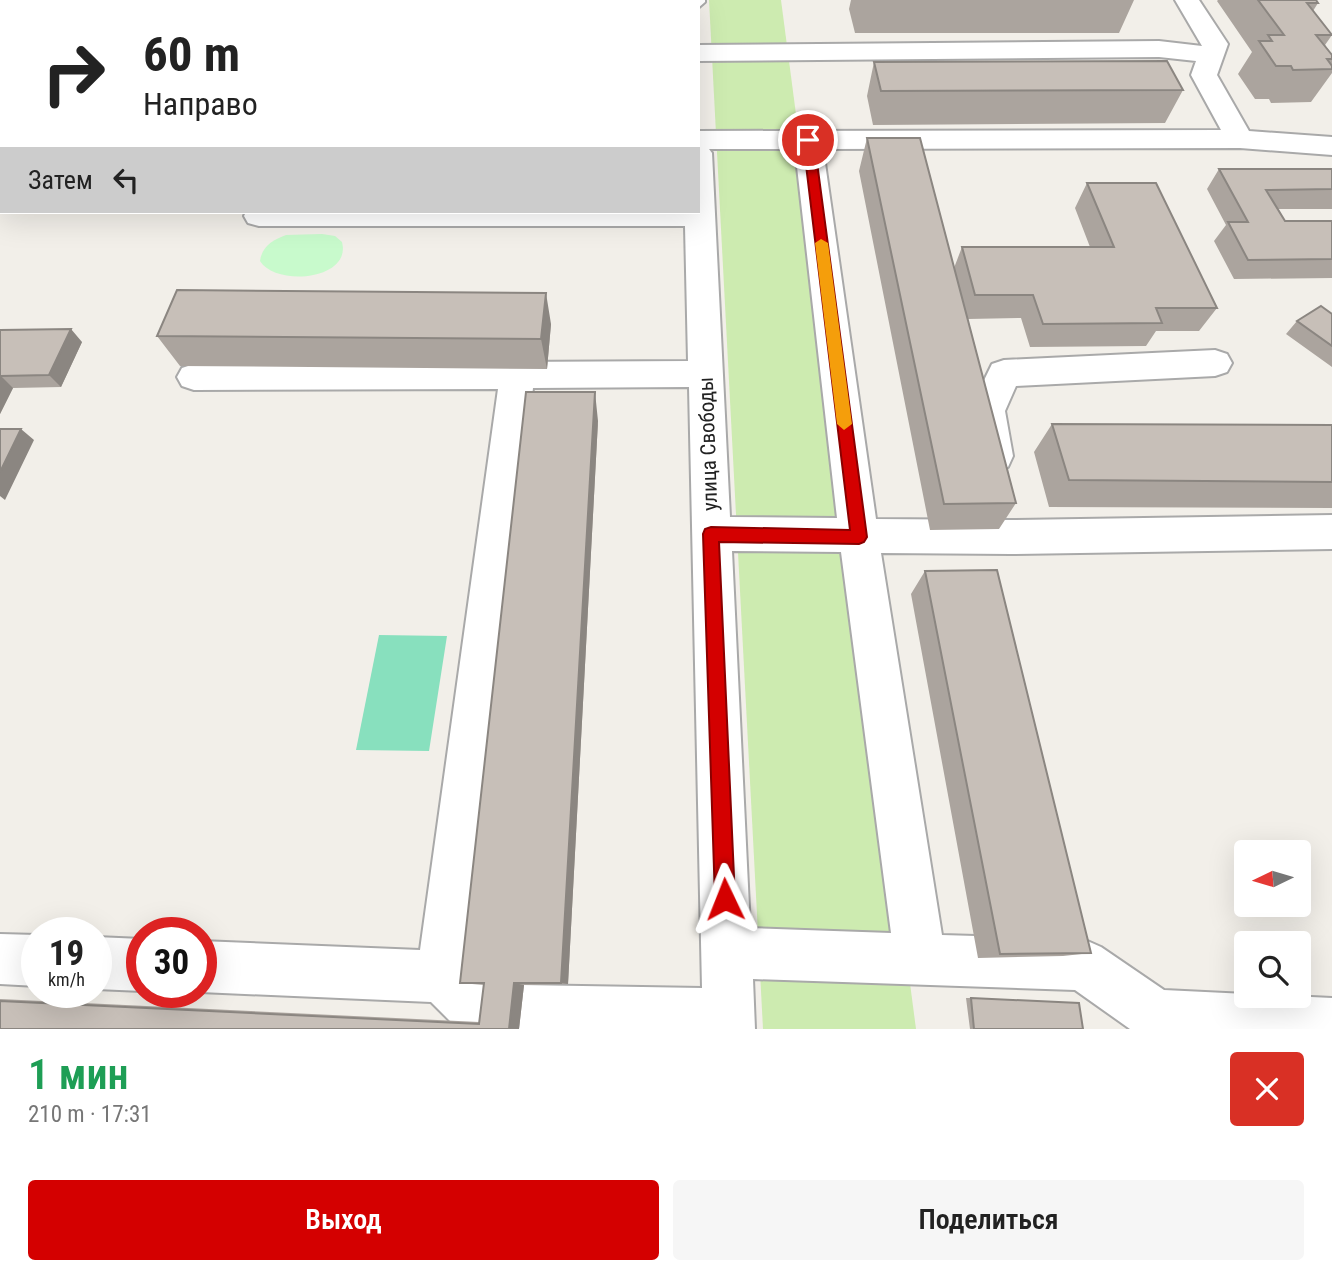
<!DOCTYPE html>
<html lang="ru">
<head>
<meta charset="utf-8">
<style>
  body { margin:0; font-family:"Roboto Condensed",sans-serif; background:#f6f6f6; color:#222; height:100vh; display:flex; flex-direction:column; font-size:26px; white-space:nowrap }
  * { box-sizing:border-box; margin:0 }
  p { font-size:23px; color:#767676 }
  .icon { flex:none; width:38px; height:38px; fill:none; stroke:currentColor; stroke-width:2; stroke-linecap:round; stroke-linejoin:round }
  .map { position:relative; height:1029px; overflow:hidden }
  .side { display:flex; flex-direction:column; background:#fff; flex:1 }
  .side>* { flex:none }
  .banner { position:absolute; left:0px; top:0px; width:700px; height:214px; box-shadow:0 7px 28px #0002; background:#fff; color:#222; overflow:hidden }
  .needle { width:46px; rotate:265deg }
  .controls { position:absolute; left:1234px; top:840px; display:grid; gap:14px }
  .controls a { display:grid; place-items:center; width:77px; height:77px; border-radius:7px; background:#fff; box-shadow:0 7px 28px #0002; font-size:35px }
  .speed { position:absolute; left:21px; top:917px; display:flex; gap:14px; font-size:35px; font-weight:700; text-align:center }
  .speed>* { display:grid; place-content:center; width:91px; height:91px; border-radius:50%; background:#fff; box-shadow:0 7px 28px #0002; line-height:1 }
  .speed small { font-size:18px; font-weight:400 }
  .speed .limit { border:10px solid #d22; background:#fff; color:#111 }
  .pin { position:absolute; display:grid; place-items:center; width:60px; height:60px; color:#fff; margin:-30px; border:4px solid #fff; border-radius:50%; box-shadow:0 2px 7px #0007 }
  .me { position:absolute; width:77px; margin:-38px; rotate:358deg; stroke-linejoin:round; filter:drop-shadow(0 0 5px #0008) }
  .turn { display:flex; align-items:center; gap:24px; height:147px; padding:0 28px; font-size:32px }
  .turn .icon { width:91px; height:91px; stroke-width:2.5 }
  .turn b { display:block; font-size:49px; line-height:60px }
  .then { display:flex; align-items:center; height:66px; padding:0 28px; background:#0003; gap:14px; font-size:26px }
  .round { display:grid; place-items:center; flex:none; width:74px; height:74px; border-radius:7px; background:#f6f6f6 }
  .summary { display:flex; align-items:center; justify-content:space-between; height:119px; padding:0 28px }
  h1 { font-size:42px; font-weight:600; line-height:52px; color:#1e9e55 }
  .action { display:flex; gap:14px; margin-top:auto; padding:14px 28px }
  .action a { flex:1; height:80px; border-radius:7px; background:#d40000; color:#fff; font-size:28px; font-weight:600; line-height:80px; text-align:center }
  .action a+a { background:#f6f6f6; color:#222 }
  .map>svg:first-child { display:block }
  .grass { fill:#cdebb0 }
  .park { fill:#c8facc }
  .pitch { fill:#88e0be }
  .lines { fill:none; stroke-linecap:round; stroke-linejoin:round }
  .minor-casing { stroke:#a9a9a9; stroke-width:4 }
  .minor { fill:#fff; fill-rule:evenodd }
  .wall { fill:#aba49e }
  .shaded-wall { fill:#8b8681 }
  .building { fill:#c7bfb8; stroke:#8b8681; stroke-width:2 }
  .route { fill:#d40000; stroke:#8a0000; stroke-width:2 }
  .slow { fill:#f59e0b }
  .labels { text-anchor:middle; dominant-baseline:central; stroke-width:7; stroke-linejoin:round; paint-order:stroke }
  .street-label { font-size:21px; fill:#222; stroke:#fff }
</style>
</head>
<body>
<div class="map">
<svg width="1332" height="1029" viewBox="0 0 1332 1029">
  <rect width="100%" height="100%" fill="#f2efe9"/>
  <path class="grass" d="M709 0H781L916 1029H763Z"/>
  <path class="park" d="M286 235 322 234 335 236 342 242C352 280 276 287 260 261 262 246 273 240 286 235Z"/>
  <path class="pitch" d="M379 635 447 636 429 751 356 750Z"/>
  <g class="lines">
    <g class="minor-casing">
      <path id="minor" d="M681 0H705V2L698 8V2Z
        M1175 0H1199L1228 44 1217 75 1249 131 1332 137V155L1240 148 823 149 876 519 1011 520 1332 515V549L1011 554 881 553 942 935 1083 939 1101 947 1164 990 1332 998V1029H1130L1075 990 753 979 755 1029H458L431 1002 200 992 201 941 420 950 498 389 194 390 182 386 177 377 182 368 194 364 688 361 685 226H259L248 223 244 216 246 212H698V131L1221 130 1191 75 1196 61 1159 57 698 61V45L1159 41 1202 46ZM709 149H795L837 518 730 517 712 153ZM689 387 702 988 522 985C501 993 484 983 469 967L533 388ZM732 551 841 552 891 933 750 928Z
        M1215 350 1227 354 1232 363 1227 372 1215 376 1016 386 1005 411 1013 456 1008 467 995 471 982 467 977 456 969 411 992 364 1004 360Z
        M0 934 37 935V986L0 984Z
        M96 937 142 939V991L96 989Z"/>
    </g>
    <use href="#minor" class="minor"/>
  </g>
  <path class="wall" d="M851 0H1134L1119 33H855L849 9Z
    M1218 0H1316L1318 3 1313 11 1332 35 1325 45 1332 55V73L1311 102 1271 103 1269 99H1255L1238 74 1252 52 1217 1Z
    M874 62 1183 90 1165 123 873 125 867 96Z
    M867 138 954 268 962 247H1090L1075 208 1087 183 1217 308 1199 331H1156L1146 346 1030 347 1021 318 968 319 1016 503 999 529 930 530 859 171Z
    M1219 169H1332V209H1278L1285 221H1332V278L1234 279 1214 241 1226 225 1207 189Z
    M1332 314V367L1286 334 1297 321Z
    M551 324 547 369 180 366 157 336Z
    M0 330 82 342 61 387 13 388 0 414Z
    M598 421 568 984 524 985 519 1029H0V999L479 1022 484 985 460 983Z
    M1052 424 1332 425V508L1049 507 1034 452Z
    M925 571 1091 953 1063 956 978 958 911 594Z
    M966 998H971L1083 1029H970Z"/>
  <path class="shaded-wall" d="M546 293 551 324 547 369 541 339Z
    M71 329 82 342 61 387 49 375Z
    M1 376 13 388 0 414V377Z
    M595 392 598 421 568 984 561 983Z
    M21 429 34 440 5 500 0 496V472Z
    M514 983 524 985 519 1029H509Z"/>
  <path class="building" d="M1258 0H1316L1318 3H1307L1332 35H1316L1332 55V59H1327L1332 66V69L1293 70 1291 66H1276L1259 41H1272L1268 35H1284Z
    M1167 61 1183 90 881 91 874 62Z
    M867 138H920L1016 503 944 504Z
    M1219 169H1332V189L1266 190 1285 221H1332V259L1248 260 1228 222H1248Z
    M1087 183H1156L1217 308H1156L1162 323 1043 324 1033 295H975L962 247H1114Z
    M177 290 546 293 541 339 157 336Z
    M1321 306 1332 314V346L1297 321Z
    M71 329 49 375 1 376 0 377V330Z
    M526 392H595L561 983H514L509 1029H0V1001L479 1024 484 983H460Z
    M1052 424 1332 425V482L1069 480Z
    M0 429H21L0 472Z
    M997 570 1091 953 1000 954 925 571Z
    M971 998 1079 1003 1083 1029H974Z"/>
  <path class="route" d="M808 137 814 140 867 537 864 542 859 544 719 542 735 899 732 907 725 910 718 907 715 899 703 534 705 529 711 527 850 530 803 140Z"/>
  <path class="slow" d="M821 239 828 243 852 424 844 430 837 424 815 243Z"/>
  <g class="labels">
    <g class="street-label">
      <text transform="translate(708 444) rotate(-92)">улица Свободы</text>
    </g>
  </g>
</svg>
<div class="controls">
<a><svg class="needle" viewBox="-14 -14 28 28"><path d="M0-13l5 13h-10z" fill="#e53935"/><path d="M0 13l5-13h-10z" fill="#767676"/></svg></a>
<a><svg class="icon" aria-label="search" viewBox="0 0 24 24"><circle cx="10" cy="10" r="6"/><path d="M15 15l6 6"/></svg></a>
</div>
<div class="speed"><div>19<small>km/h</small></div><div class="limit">30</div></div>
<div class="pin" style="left:808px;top:140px;background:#d93025"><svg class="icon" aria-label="arrive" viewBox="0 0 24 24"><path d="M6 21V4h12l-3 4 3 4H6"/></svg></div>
<svg class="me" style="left:725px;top:899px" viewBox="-20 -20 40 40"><path d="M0-17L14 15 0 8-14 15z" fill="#d40000" stroke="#fff" stroke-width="4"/></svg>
<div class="banner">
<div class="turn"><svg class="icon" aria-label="right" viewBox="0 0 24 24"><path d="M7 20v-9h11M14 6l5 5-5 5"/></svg><div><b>60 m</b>Направо</div></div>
<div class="then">Затем<svg class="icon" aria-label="left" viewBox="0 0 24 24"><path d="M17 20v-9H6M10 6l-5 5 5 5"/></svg></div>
</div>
</div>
<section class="side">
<div class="summary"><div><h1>1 мин</h1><p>210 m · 17:31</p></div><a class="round" style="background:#d93025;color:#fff"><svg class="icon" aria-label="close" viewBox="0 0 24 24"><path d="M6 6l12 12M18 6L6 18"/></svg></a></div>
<div class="action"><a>Выход</a><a>Поделиться</a></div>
</section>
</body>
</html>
